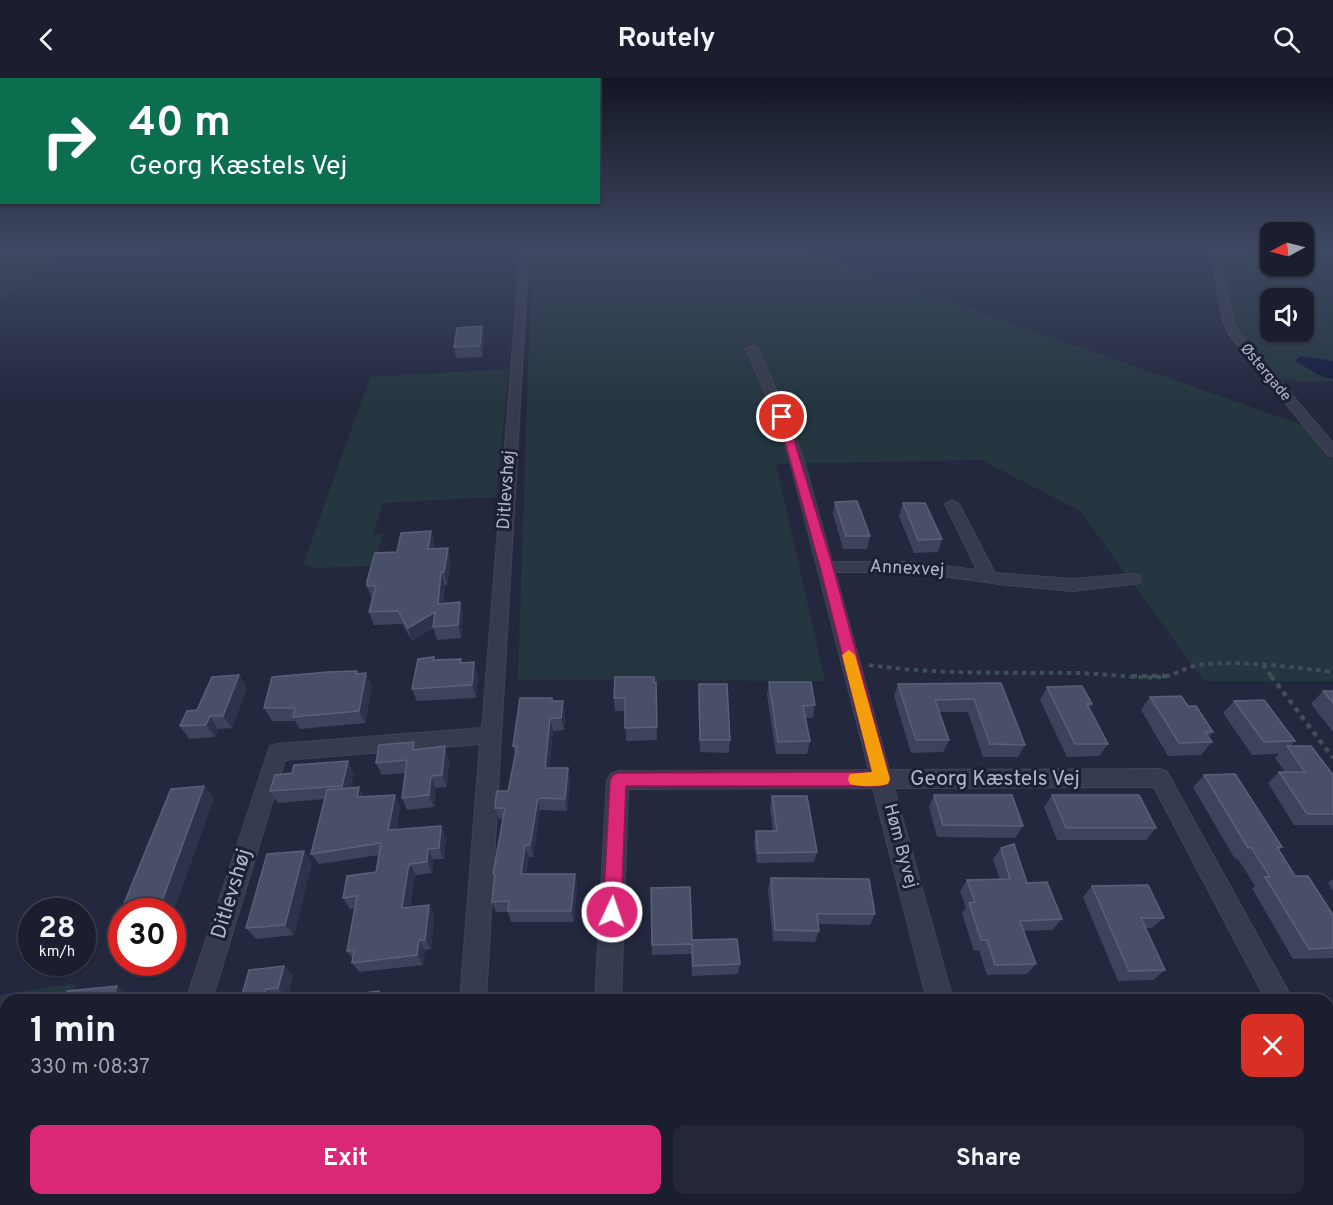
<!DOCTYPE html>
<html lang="en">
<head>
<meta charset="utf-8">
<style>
  body { margin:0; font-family:Overpass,sans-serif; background:#232737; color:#f1f3f6; height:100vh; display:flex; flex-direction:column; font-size:22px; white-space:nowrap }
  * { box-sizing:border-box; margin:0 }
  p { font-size:20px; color:#9fa2aa }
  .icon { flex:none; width:33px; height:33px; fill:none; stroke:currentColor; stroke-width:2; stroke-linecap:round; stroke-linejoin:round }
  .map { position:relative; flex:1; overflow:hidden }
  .sheet { position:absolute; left:0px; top:916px; width:1334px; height:212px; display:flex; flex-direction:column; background:#1a1e2f; border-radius:18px 18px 0 0; box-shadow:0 2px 4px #0004,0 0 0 2px #383c4b }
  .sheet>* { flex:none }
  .top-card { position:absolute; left:0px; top:0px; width:600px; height:126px; box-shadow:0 2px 4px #0004,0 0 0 2px #383c4b; background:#0b6e4f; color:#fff; overflow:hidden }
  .needle { width:39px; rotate:263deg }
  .fabs { position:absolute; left:1260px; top:144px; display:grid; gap:12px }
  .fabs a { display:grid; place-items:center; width:54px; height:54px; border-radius:12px; background:#1a1e2f; box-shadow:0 2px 4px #0004,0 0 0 2px #383c4b; font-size:30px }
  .speed { position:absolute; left:18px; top:820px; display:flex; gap:12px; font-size:30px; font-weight:700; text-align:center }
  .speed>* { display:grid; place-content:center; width:78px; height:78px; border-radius:50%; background:#1a1e2f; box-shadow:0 2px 4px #0004,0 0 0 2px #383c4b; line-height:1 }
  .speed small { font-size:15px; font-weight:400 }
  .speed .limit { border:9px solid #d22; background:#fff; color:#111 }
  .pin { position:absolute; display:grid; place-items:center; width:51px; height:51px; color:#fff; margin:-26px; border:3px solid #fff; border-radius:50%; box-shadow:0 2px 6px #0007 }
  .me { position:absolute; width:66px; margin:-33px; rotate:3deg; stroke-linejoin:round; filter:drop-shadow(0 0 4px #0008) }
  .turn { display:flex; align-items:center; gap:21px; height:126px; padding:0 30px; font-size:27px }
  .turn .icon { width:78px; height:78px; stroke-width:2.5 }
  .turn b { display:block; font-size:42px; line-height:51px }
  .round { display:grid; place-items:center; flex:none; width:63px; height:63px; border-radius:12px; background:#232737 }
  .headline { display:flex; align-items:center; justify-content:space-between; height:102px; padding:0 30px }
  h1 { font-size:36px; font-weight:700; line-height:45px }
  .primary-button { display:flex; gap:12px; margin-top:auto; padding:12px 30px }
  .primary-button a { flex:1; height:69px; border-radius:12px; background:#db2777; color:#fff; font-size:24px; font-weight:700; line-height:69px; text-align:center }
  .primary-button a+a { background:#232737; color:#f1f3f6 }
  header { display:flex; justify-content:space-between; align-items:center; height:78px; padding:0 30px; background:#1a1e2f; font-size:27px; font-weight:700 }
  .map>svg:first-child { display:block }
  .green { fill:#253640; fill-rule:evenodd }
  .water { fill:#151b3e }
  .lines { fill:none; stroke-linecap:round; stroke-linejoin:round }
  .minor-casing { stroke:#404458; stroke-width:2 }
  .path-far1 { stroke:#3e4f58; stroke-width:4; stroke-dasharray:4.5 4.5; stroke-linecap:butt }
  .path { stroke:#3e4f58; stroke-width:4.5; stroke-dasharray:5 5; stroke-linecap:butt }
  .minor { fill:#373b4f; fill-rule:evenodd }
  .wall { fill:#3e435d }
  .shaded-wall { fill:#2e334c }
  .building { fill:#4a4f69; stroke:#5b5f78; stroke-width:1.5 }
  .route { fill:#db2777; stroke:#8e194d; stroke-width:1.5 }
  .slow { fill:#f59e0b }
  .labels { text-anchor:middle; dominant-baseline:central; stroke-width:6; stroke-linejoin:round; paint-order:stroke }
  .far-street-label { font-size:15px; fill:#b3b6ca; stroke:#1c2034 }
  .street-label { font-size:18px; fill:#b3b6ca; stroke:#1c2034 }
  .near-street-label { font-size:21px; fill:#b3b6ca; stroke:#1c2034 }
</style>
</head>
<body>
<header><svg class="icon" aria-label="back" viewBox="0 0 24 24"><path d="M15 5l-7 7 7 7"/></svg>Routely<svg class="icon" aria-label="search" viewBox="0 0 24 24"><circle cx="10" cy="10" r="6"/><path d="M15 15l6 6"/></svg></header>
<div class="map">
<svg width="1333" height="1127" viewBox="0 0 1333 1127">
  <rect width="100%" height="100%" fill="#23283f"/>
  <path class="green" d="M626 168H792L1308 349 1333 380V603H1204L1080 433 981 382 776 386 825 603 518 602 532 170Z
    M1217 168H1270V188H1304V168H1333V304L1275 302 1238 255 1233 242ZM1270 220H1304V254H1270Z
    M58 176 0 222V177Z
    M509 291 496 419 383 425 373 457 383 456 374 488 315 490 303 487 370 299Z
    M76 905 69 922H6V1066L0 1079V917Z"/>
  <path class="water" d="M1300 278 1333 283V301L1321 298 1295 283Z"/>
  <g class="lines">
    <g class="minor-casing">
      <path id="minor" d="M145 168H219L215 171 0 179V173Z
        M521 168H529L486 922H460L480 666 285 682 212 922H186L270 668 277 666 482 650Z
        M1210 168H1218L1233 243 1238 254 1333 365V378L1328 377 1228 255 1223 243Z
        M752 268 758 271 788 339 804 383 832 484H912L977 492 945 426 952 422 959 426 995 495 1072 501 1133 496 1139 497 1141 501 1139 505 1133 506 1072 513 1007 507 912 494H835L889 692 1160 691 1167 694 1293 922H1266L1154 709 894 710 953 922H927L873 710 628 711 621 922H595L607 702 611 696 618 693 869 692 790 383 776 339 746 271Z
        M1328 941H1333V969L1328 968Z
        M443 1122H473V1127H443Z
        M978 1122H1008L1009 1127H979Z"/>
    </g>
    <path class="path-far1" d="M869 587C937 597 1007 594 1075 595 1104 595 1133 601 1162 599 1175 598 1188 587 1205 586 1248 583 1291 589 1333 594
      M1263 587 1272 599"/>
    <path class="path" d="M1132 598H1168
      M1271 598 1333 680"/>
    <use href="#minor" class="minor"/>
  </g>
  <path class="wall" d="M484 259 482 279 456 280 454 269Z
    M835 424 870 458 867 471H843L833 436Z
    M903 425 942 461 938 474 914 475 899 438Z
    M431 453 434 465V471L451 483 447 507H445L443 525 460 524 463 536 461 560 437 562 433 550 412 563 402 546 374 547 369 534 372 521 367 508 397 474Z
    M461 581 462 585 478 597 476 620 417 623 412 611 435 582Z
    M357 593 358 596 366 595 372 608 365 645 300 651 295 643H272L264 630Z
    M239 597 247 610 232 650 218 651 215 659 189 661 180 648 197 632Z
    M654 604H656L657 662 626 663 625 633H615L614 620Z
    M769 604 815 627 813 640H805L810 663 807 676H776L767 617Z
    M1001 605 1025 667 1018 679H983L968 634H939L949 662 943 674 911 675 894 618 898 606Z
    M699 606 730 662 729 675 700 674 698 619Z
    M1047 609 1092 626 1089 630 1108 666 1099 678 1067 679 1040 622Z
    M1323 613H1333V654L1311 626Z
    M1150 619 1213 654 1208 659 1212 664 1201 677 1168 678 1141 632Z
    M553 623 565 636 564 652 553 653 549 690H568L570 702 567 733 540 732 533 779H529L526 796 577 807 574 844H511L508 834H496L492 824 494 800 493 796 503 741H499L495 730 508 713 515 675 513 668Z
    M1234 623 1295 663 1290 668 1333 697V747H1294L1268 705 1279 694H1285L1275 680 1279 676 1252 677 1223 635Z
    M417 671 449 681 447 709 436 710 434 729 407 732 402 720 405 695 382 697 376 685Z
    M354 695 350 710 364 719 395 717 400 728 396 752 446 759 444 781H433L432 795 416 797 414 802 410 829 429 827 434 838 431 871 425 872 423 887 359 894 352 885 353 881 347 873 355 830 350 831 343 820 376 794 379 777 319 786 311 776 325 721 278 725 270 713Z
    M1204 697 1282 769 1279 772 1295 798 1333 837V880L1293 881 1252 810 1255 808 1238 781H1235L1193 709Z
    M204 708 214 720 172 837V834H122V869L110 860 171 711Z
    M934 717 1023 748 1015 760 937 759 929 729Z
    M1052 717 1156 750 1146 762H1057L1044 729Z
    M772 718 817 774 814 784 757 785 754 764 756 753H773L770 729Z
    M1001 770 1027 805 1062 841 1052 852 1024 853 1036 886 1027 896 987 897 979 872 974 873 962 835 966 830 960 813 967 802H1000L993 781Z
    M312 784 294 857 256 861 246 850Z
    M771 800 875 836 870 847 818 846 819 853 815 864 773 863 768 811Z
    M1333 801V813L1328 805Z
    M1092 808 1164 840 1152 850H1146L1165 892 1153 902 1118 903 1083 819Z
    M651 810 692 862 740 886 738 896 692 898 691 876 652 877Z
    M284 888 293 898 288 919 276 921V922H231L242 917Z
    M1328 998H1333V1063H1328Z
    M391 1122V1127H323Z"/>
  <path class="shaded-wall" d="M482 248 484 259 482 279 480 268Z
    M431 453 434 465 432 484 428 471Z
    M448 470 451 483 447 507 444 494Z
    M441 494 445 507 442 538 438 526Z
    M460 524 463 536 461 560 458 547Z
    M435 534 433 550 412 563 408 550Z
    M474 584 478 597 476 620 472 607Z
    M366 595 372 608 365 645 359 633Z
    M239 597 247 610 232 650 223 638Z
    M563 623 565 636 564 652 561 640Z
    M210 638 218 651 215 659 206 647Z
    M550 640 553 653 548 702 545 690Z
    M445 668 449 681 447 709 442 697Z
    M348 683 354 695 348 719 342 708Z
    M568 690 570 702 567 733 565 721Z
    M431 698 436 710 434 729 429 717Z
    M204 708 214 720 172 837V834H158Z
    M359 709 365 721 357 719Z
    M395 717 400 728 393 763 388 752Z
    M538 720 540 732 533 779 530 767Z
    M441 748 446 759 444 781 439 770Z
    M525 767 529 779 524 807 521 796Z
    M428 771 433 781 432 795 427 784Z
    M304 773 312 784 294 857 285 847Z
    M410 786 416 797 414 802 408 840 402 830 408 791Z
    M575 796 577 807 574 844 571 833Z
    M429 827 434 838 431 871 425 862Z
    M419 862 425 872 423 887 417 877Z
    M284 888 293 898 288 919 278 910Z
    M117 908 131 918 129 922H112Z
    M266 911 276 921V922H264Z
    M379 913 387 922H380L378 921Z
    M382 1122H391V1127H388L382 1124Z
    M493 1122H496L495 1127H492Z"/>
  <path class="building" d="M482 248 480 268 454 269 457 250Z
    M857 423 870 458H846L835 424Z
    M903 425H925L942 461 918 462Z
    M431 453 428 471 448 470 444 494H441L438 526 460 524 458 547 433 549 435 534 408 550 398 533 369 534 376 508H367V503L375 475 397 474 401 455Z
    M434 579 433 582 461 581 460 585 474 584 472 607 412 611 418 581Z
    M357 593 356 596 366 595 359 633 293 639 295 630H264L272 599 328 594Z
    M239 597 223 638H210L206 647 180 648 187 633 197 632 212 599Z
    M615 599H654V604H656L657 649 625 650V620H614Z
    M769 604H811L815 627 803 628 810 663 778 664Z
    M1001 605 1025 667 990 666 974 621 935 622 949 662H916L898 606Z
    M699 606H727L730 662H700Z
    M1082 608 1092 626H1087L1108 666H1075L1047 609Z
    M1323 613H1333V625Z
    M1181 618 1188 628H1196L1213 654H1205L1212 664 1179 665 1150 619Z
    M520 620H552V623H563L561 640H550L545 690H568L565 721 538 720 530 767H525L521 796H575L571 833H508L509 823 492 824 495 796H493L505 730H495L496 718 497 713H508L517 668H513Z
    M1264 622 1295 663 1264 664 1234 623Z
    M414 664 413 672 445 668 442 697 431 698 429 717 402 720 407 682 376 685 379 667Z
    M1287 668H1311L1333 697V736H1307L1279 694H1305Z
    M348 683 342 708 270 713 275 697 292 695 294 687Z
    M1235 696 1282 769H1277L1295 798H1308L1333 837V870L1309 871 1265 799H1270L1251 769 1248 770 1204 697Z
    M204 708 158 834H122V859L110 860 171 711Z
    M359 709 357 719 395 717 388 752 441 748 439 770 428 771 427 784 410 786 408 791 402 830 429 827 425 862H419L417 877 352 885 354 872 347 873 357 818 343 820 347 798 376 794 381 765 311 776 327 712Z
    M934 717H1012L1023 748 943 747Z
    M1052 717H1139L1156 750H1066Z
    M772 718H807L817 774 758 775 756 753H777Z
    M1014 766 1027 805 1047 804 1062 841 1020 843 1036 886 995 887 987 862H981L969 825 975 824 967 802 1010 801 1001 770Z
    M304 773 285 847 246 850 267 776Z
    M771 800 869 801 875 836H817L819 853 775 852Z
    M1148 807 1164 840H1141L1165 892 1129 893 1092 808Z
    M690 809 692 862 737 861 740 886 693 888 692 866 652 867 651 810Z
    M284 888 278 910 266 911 264 922H231L233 918 242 917 249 892Z
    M117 908 112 922H63L67 913Z
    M379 913 378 921H381V922H322L323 920Z
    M1328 998H1333V1056H1328Z
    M324 1122H382V1124L357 1127H323Z
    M476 1122H493L492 1127H475Z"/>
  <linearGradient id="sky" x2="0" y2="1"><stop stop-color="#131623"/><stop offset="0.52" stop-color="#3f4863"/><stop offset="1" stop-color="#3f4863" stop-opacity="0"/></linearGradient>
  <rect width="1333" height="326" fill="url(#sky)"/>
  <path class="route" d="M782 336 787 339 833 489 890 701 888 706 882 708H626L621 834 619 840 612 843 606 840 603 834 610 702 613 697 618 695 872 694 820 489 778 339Z"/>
  <path class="slow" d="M849 572 855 577 890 701 888 706C877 709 861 709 850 706L848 701 850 696 872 694 842 577Z"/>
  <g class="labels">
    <g class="far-street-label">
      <text transform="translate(1265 295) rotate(50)">Østergade</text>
    </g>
    <g class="street-label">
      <text transform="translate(507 412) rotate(-86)">Ditlevshøj</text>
      <text transform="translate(907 491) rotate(3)">Annexvej</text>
      <text transform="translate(900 768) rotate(75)">Høm Byvej</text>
    </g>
    <g class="near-street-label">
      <text x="995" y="701">Georg Kæstels Vej</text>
      <text transform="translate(232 816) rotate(-73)">Ditlevshøj</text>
    </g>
  </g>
</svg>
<div class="fabs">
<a><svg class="needle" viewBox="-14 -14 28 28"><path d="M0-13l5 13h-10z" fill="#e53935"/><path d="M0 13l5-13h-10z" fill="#9fa2aa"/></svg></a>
<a><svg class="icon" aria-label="sound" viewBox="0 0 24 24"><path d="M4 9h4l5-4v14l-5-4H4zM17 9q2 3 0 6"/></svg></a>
</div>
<div class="speed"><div>28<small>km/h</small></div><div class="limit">30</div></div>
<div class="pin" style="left:782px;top:339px;background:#d93025"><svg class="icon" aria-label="arrive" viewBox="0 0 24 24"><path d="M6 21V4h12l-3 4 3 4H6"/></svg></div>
<svg class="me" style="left:612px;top:834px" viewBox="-20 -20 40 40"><circle r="17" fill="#db2777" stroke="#fff" stroke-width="3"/><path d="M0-11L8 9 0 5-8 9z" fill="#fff"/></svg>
<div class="top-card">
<div class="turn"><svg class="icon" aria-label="right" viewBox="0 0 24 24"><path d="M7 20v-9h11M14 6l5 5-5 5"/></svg><div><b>40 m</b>Georg Kæstels Vej</div></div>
</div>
<section class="sheet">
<div class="headline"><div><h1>1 min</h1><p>330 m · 08:37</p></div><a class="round" style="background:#d93025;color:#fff"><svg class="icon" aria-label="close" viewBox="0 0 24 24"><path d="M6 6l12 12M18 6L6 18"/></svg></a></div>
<div class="primary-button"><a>Exit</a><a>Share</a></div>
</section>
</div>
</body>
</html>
